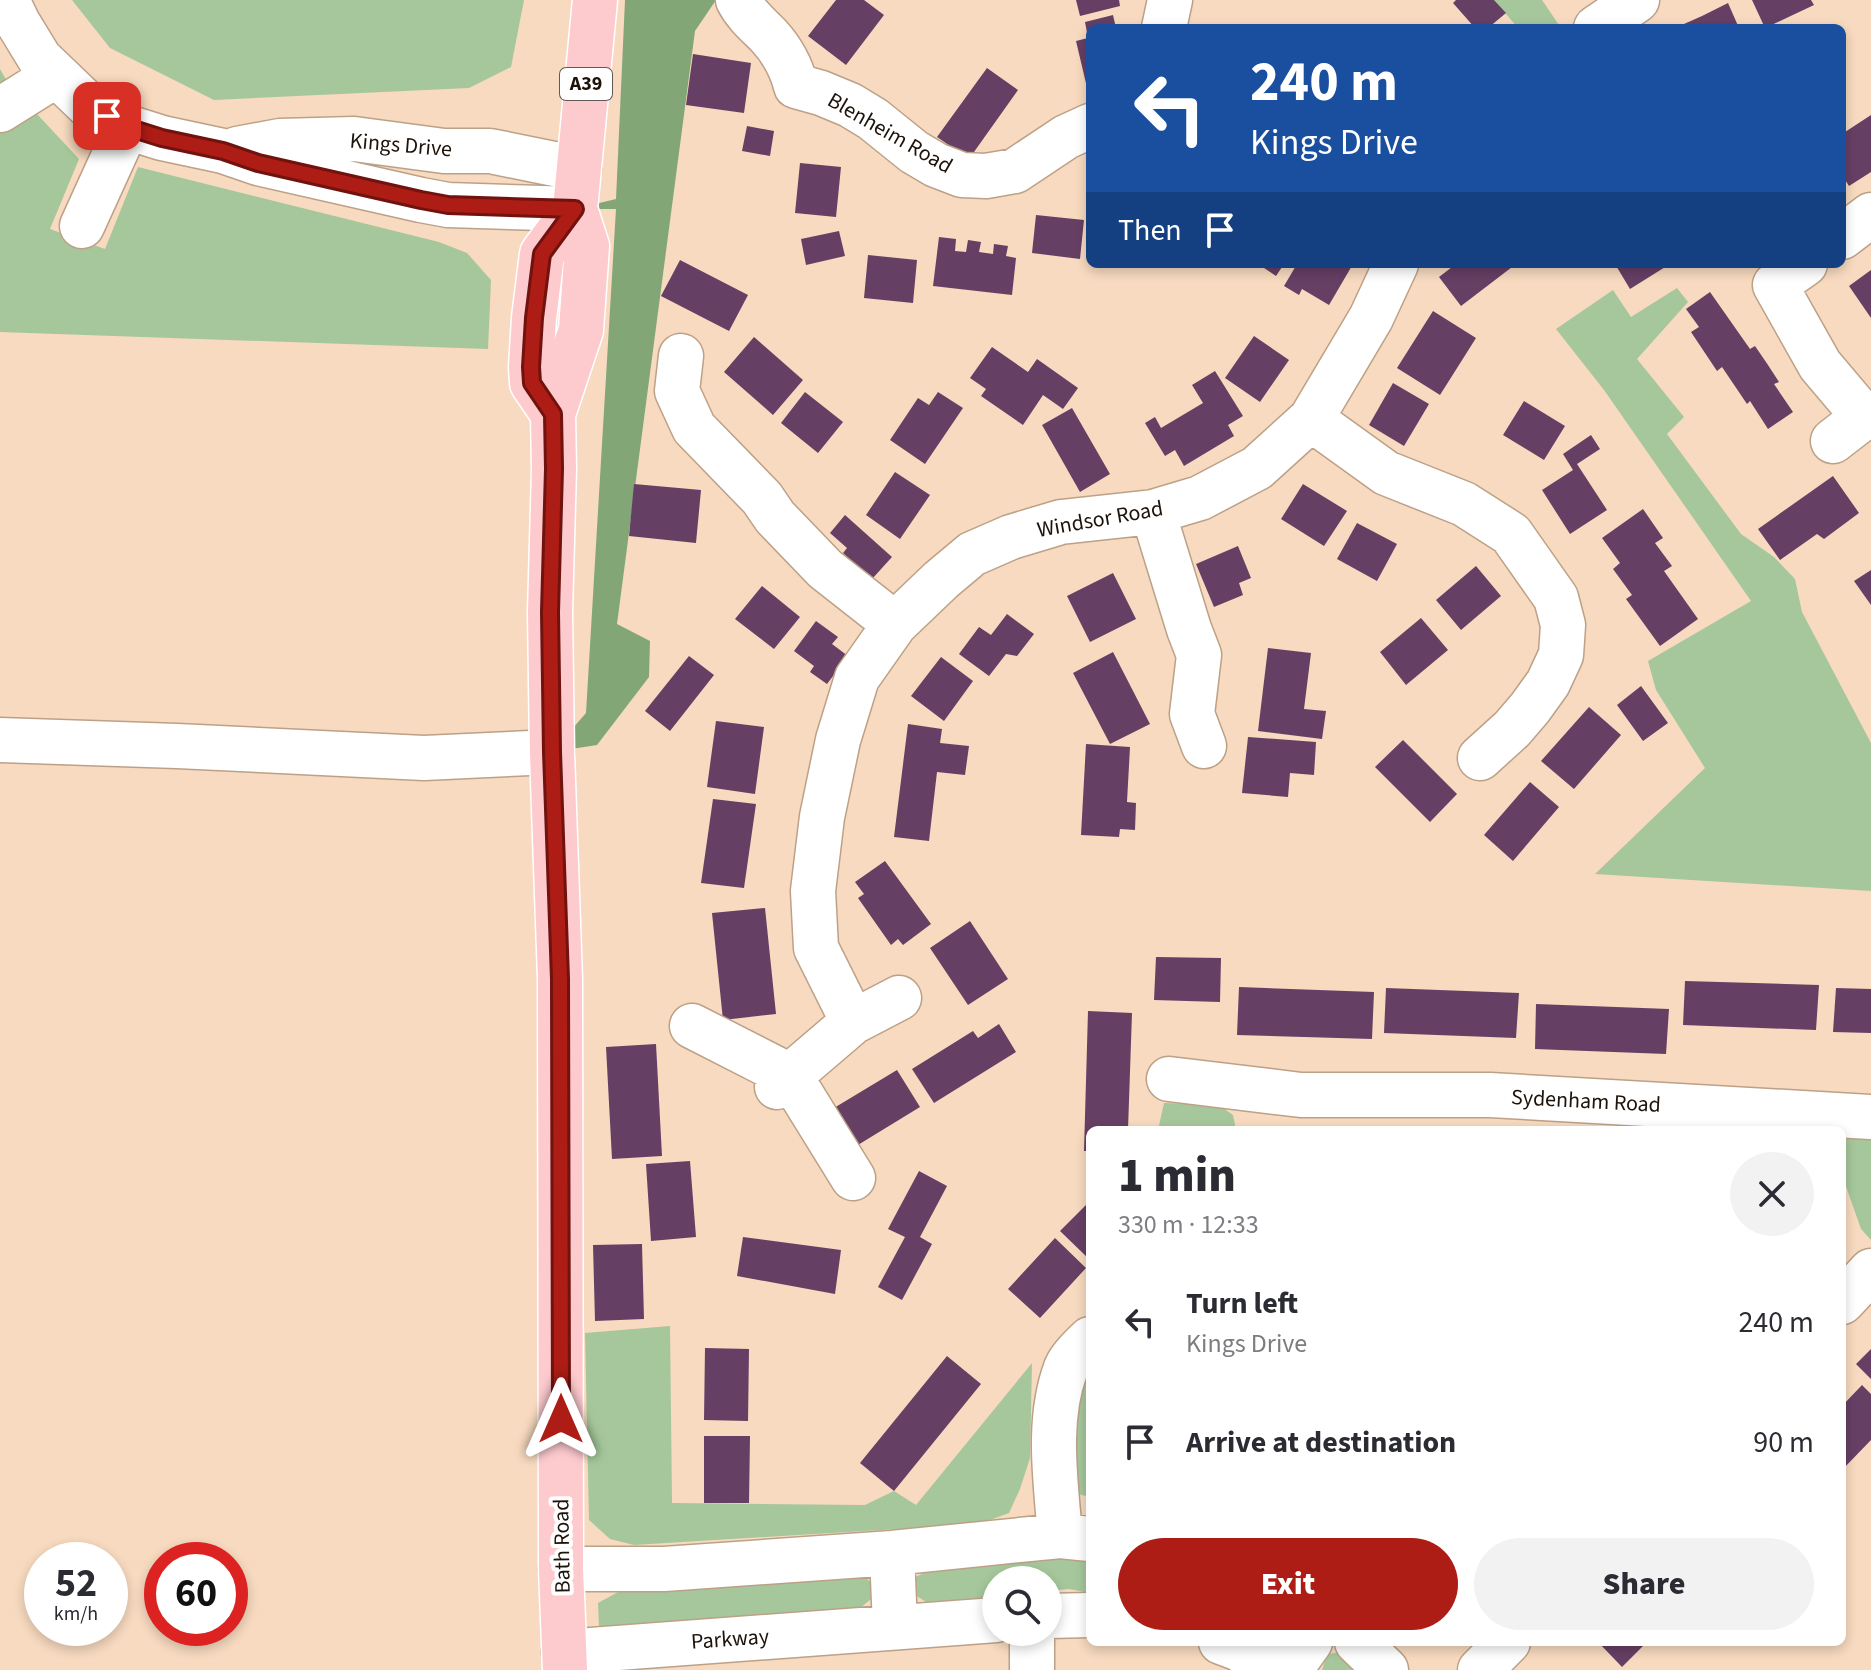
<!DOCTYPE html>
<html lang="en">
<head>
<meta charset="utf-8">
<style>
  body { margin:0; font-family:"Source Sans 3",sans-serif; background:#f2f2f3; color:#2b2b33; height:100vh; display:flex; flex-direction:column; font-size:30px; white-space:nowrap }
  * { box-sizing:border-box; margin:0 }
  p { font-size:26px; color:#7c7c81 }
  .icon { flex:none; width:44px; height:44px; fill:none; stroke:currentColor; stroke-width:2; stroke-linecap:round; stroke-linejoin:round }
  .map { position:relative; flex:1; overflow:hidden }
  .drawer { position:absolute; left:1086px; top:1126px; width:760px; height:520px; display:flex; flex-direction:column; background:#fff; border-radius:12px; box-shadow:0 4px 12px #0003 }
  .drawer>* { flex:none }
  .top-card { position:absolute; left:1086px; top:24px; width:760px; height:244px; border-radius:12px; box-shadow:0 4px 12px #0003; background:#1a4fa0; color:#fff; overflow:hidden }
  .buttons { position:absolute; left:982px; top:1566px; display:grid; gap:16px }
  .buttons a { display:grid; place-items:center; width:80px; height:80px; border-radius:50%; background:#fff; box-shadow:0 4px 12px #0003; font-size:40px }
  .speed { position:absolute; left:24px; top:1542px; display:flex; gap:16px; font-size:40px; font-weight:700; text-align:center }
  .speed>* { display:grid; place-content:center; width:104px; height:104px; border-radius:50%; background:#fff; box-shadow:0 4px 12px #0003; line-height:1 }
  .speed small { font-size:20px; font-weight:400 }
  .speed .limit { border:12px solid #d22; background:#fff; color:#111 }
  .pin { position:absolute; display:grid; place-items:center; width:68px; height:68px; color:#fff; margin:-34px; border-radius:16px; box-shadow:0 4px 12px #0006 }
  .me { position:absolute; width:88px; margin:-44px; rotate:0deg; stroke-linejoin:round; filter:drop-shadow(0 0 6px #0008) }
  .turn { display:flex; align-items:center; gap:28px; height:168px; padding:0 32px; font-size:36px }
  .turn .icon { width:104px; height:104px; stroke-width:2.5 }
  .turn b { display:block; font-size:56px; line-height:68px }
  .then { display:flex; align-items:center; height:76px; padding:0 32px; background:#0003; gap:16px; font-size:30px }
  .round { display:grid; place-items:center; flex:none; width:84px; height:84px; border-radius:42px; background:#f2f2f3 }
  .head { display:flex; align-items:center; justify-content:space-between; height:136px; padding:0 32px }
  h1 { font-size:48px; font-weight:800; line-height:60px }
  .button { display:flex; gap:16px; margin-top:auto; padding:16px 32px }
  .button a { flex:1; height:92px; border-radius:48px; background:#ad1c15; color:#fff; font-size:32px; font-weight:800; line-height:92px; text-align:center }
  .button a+a { background:#f2f2f3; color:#2b2b33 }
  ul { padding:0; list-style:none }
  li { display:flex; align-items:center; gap:24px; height:120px; padding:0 32px }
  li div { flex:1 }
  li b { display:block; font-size:30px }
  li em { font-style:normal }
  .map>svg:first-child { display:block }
  .green { fill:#a6c79b }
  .forest { fill:#83a677 }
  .building { fill:#663f65 }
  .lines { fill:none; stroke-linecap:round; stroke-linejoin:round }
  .minor-casing { stroke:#bca187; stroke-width:47 }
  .major-casing { stroke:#fff; stroke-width:47 }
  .minor { stroke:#fff; stroke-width:44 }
  .major { stroke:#fdcace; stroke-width:44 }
  .route-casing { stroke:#70120e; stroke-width:20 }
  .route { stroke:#ad1c15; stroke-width:14 }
  .labels { text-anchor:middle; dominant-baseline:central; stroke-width:8; stroke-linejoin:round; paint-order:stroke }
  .shield { fill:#fff; stroke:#615a54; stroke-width:2 }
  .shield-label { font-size:20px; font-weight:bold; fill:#1d130a }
  .street-label { font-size:22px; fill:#1d130a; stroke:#fff }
</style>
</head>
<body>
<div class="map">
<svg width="1871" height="1670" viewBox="0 0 1871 1670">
  <rect width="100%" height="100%" fill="#f7dabf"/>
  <path class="green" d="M72 0H524L511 67 469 88 214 100 110 48Z
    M1494 0H1542L1561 28H1518Z
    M0 69 8 83 79 159 50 229 105 249 138 167 439 242 467 253 491 280 488 349 0 332Z
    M1677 288 1688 302 1637 359 1684 417 1667 434 1741 534 1774 557 1795 579 1802 612 1871 743V891L1595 874 1705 768 1656 690 1648 661 1751 601 1604 390 1556 329 1613 290 1631 317Z
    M1164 1103 1219 1105 1233 1115 1236 1130H1158Z
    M1871 1137V1240L1861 1229 1842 1175V1138Z
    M670 1326 672 1503 865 1505 894 1491 916 1505 1032 1363 1030 1458 1020 1489 1009 1513 979 1524 634 1545 610 1539 589 1520 585 1333Z
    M1090 1339V1497L1078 1494 1065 1439Z
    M1031 1557 1090 1559V1593L1069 1589 1048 1591V1580H996V1597L931 1605 915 1595 912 1579 933 1568Z
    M859 1572 873 1584 871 1599 854 1613 622 1633 599 1626 598 1603 620 1591Z
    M1351 1651 1369 1670H1322L1327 1654Z"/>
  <path class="forest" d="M625 0H716L695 31 617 624 650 641 649 677 597 745 552 752 586 713 616 209H575L616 199Z"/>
  <path class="building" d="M836 0H864L884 15 846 65 808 36Z
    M1076 0H1119L1120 6 1080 16Z
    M1456 0H1494L1506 13 1488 28H1475L1453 3Z
    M1752 0H1811L1814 5 1765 28Z
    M1728 3 1739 28H1675L1702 16Z
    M1113 15 1116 28H1090L1089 96 1076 41 1088 38 1085 22Z
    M693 54 751 63 744 113 686 105Z
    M987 68 1018 90 969 159 937 137Z
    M1871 115V172L1849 186 1842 175V134Z
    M747 126 774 131 770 156 742 151Z
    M800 163 841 167 836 217 795 213Z
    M1036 215 1084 220 1080 259 1032 253Z
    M839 231 845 256 806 265 801 239Z
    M939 237 956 239 955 251 966 252 968 240 981 242 979 252 993 254 994 244 1008 246 1006 256 1016 258 1012 295 933 286Z
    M868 255 917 260 913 303 864 298Z
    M680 260 748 295 729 331 661 296Z
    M1258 264H1284L1276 276Z
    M1297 264H1353L1329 305 1302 289 1299 295 1284 286Z
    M1456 264H1516L1461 306 1439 277Z
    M1615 264H1670L1630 289Z
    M1871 270V318L1849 286Z
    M1710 292 1750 349 1755 346 1768 365 1779 382 1774 384 1793 412 1768 429 1750 401 1747 404 1722 367 1717 371 1691 332 1699 327 1686 309Z
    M1433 311 1476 338 1440 395 1397 368Z
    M1254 336 1289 360 1260 402 1225 378Z
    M754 337 803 380 773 415 724 372Z
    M992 347 1028 372 1037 359 1078 388 1063 409 1043 395 1023 425 981 396 986 389 970 378Z
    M1215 371 1243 416 1228 425 1234 436 1184 466 1175 450 1165 456 1145 423 1155 417 1161 428 1203 403 1192 385Z
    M1393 383 1429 404 1404 446 1369 425Z
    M805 392 843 422 818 453 781 423Z
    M938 392 963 408 925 464 890 440 918 398 929 405Z
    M1524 401 1565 426 1544 460 1503 435Z
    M1072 408 1110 474 1080 492 1042 425Z
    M1591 435 1600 449 1577 464 1607 510 1570 534 1542 490 1573 470 1563 454Z
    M895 472 930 495 900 539 866 515Z
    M1833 476 1859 513 1824 539 1817 534 1780 560 1758 529Z
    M634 484 701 490 696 543 629 536Z
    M1303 484 1347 511 1324 546 1281 519Z
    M1643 509 1663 538 1655 543 1672 566 1664 571 1698 619 1660 646 1626 599 1632 595 1613 569 1620 563 1602 538Z
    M845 515 892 557 872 579 843 553 847 548 830 533Z
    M1357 523 1397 544 1377 581 1337 559Z
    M1238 546 1251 578 1239 583 1243 595 1214 607 1196 564Z
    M1476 566 1501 596 1461 630 1436 600Z
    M1871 570V605L1854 581Z
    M1113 573 1136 619 1090 642 1067 596Z
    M762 586 800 617 774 649 735 619Z
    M1007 614 1034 634 1017 656 1006 654 989 676 959 654 979 627 991 635Z
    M1421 618 1448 650 1406 685 1380 652Z
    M816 621 838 637 832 644 848 656 827 684 810 672 814 666 794 651Z
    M1268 648 1311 653 1304 709 1326 711 1322 739 1258 731Z
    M1113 652 1150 724 1110 744 1073 673Z
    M689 656 714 675 670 731 645 711Z
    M941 657 973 681 944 721 911 696Z
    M1641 686 1668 723 1643 741 1617 705Z
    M1589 707 1621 735 1574 789 1541 761Z
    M716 721 764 727 755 794 707 787Z
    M908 724 942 729 940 743 969 746 965 775 937 772 929 841 894 837Z
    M1248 737 1316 742 1314 775 1290 773 1288 797 1242 793Z
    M1403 740 1457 794 1430 822 1375 767Z
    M1086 744 1130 747 1127 802 1136 803 1135 830 1120 829 1119 837 1081 835Z
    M1530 782 1559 807 1513 861 1484 835Z
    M713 799 756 804 744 888 701 883Z
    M885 861 931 924 903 945 898 939 891 945 858 898 864 894 855 882Z
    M765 908 776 1014 723 1020 712 913Z
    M970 921 1008 979 968 1005 930 948Z
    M1156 957 1221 958 1220 1002 1154 1000Z
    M1685 981 1819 985 1816 1030 1683 1025Z
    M1239 987 1374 992 1372 1039 1237 1035Z
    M1386 988 1519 993 1516 1038 1384 1033Z
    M1836 988 1871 989V1033L1833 1032Z
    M1536 1004 1669 1009 1666 1054 1535 1049Z
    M1088 1011 1132 1013 1128 1130H1090V1151H1084Z
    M999 1024 1016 1052 934 1103 912 1069 973 1031 978 1038Z
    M656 1044 662 1156 612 1159 606 1047Z
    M897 1070 920 1107 853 1148 829 1111Z
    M690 1161 696 1237 651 1241 646 1164Z
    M919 1171 947 1186 920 1237 932 1244 902 1300 878 1287 905 1237 888 1229Z
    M1090 1201V1260L1060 1231Z
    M743 1237 841 1250 835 1294 737 1276Z
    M1055 1238 1086 1268 1040 1318 1008 1289Z
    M642 1244 644 1319 595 1321 593 1245Z
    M705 1348 749 1349 748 1421 704 1420Z
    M1871 1349V1379L1856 1364Z
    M947 1356 981 1384 894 1491 860 1463Z
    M1862 1385 1871 1394V1440L1842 1470V1406Z
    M704 1436H750L749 1503H704Z
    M1598 1642H1647L1622 1667Z"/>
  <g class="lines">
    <g class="minor-casing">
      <path id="minor" d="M7 0 18 23 40 59 88 105 127 127 162 138 223 151 258 163 421 200 448 205 575 209
        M738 0C745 14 757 24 768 35 782 50 791 66 796 86L821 93 850 105 873 119 914 152 936 165 962 175 986 176 1015 171 1066 137 1090 126
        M1164 28 1170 0
        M1596 28 1637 0
        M0 110 56 75
        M237 149 280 141 354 139 444 151H490L579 169
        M82 226 127 127
        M1842 237 1871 215
        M1805 264 1775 285 1820 365 1864 417 1833 441
        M681 356 677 391 694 428 762 498 775 517 825 569 895 624
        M1311 419 1386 473 1464 504 1511 534 1556 598 1563 625 1561 655 1548 683 1530 708 1512 729 1480 758
        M1153 512 1189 629 1199 655 1192 714 1204 746
        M0 740 177 746 424 758 552 752
        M853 1022 899 998
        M692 1026 790 1076 853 1178
        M1169 1079 1301 1095H1490L1871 1117
        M777 1087 853 1022 816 948 813 891 822 817 838 740 857 678 895 624 941 580 972 554 1011 537 1061 522 1153 512 1200 498 1257 468 1311 419 1371 318 1396 264
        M1842 1302 1871 1271
        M1060 1536C1056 1482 1046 1421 1066 1368 1071 1357 1082 1347 1090 1339
        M892 1553 895 1627
        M561 1569H664L892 1553 1060 1536 1090 1539
        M1048 1616 1090 1615
        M1221 1642 1237 1648 1280 1670
        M1357 1642 1386 1670
        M564 1652 996 1620
        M1032 1670V1632
        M1290 1670 1310 1642
        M1480 1670 1508 1642"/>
    </g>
    <g class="major-casing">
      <path id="major" d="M553 414 581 330 587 246 575 209
        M565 1670 561 1569 560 979 552 752 550 612 554 469 553 414 532 383 531 367 534 318 542 254 575 209 595 0"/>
    </g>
    <use href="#minor" class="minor"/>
    <use href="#major" class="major"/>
  </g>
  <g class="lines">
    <g class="route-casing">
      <path id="route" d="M107 116 127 127 162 138 223 151 258 163 421 200 448 205 575 209 542 254 534 318 531 367 532 383 553 414 554 469 550 612 552 752 560 979 561 1419"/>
    </g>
    <use href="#route" class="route"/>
  </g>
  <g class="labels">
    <rect class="shield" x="560" y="68" width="52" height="32" rx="6"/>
    <g class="shield-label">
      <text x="586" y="84">A39</text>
    </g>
    <g class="street-label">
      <text transform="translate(890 133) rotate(30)">Blenheim Road</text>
      <text transform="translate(401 145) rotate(5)">Kings Drive</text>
      <text transform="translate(1100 519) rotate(-10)">Windsor Road</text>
      <text transform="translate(1586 1101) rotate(3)">Sydenham Road</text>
      <text transform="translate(562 1546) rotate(-91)">Bath Road</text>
      <text transform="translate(730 1639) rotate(-4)">Parkway</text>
    </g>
  </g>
</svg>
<div class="buttons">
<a><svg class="icon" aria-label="search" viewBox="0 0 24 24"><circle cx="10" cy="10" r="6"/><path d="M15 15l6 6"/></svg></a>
</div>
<div class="speed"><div>52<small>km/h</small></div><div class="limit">60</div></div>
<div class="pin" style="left:107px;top:116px;background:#d93025"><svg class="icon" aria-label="arrive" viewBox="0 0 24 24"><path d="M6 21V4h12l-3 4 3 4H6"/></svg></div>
<svg class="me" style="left:561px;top:1419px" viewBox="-20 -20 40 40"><path d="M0-17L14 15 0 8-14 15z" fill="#ad1c15" stroke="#fff" stroke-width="4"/></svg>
<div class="top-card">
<div class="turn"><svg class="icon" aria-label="left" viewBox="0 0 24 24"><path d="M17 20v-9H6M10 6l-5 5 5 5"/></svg><div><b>240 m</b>Kings Drive</div></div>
<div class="then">Then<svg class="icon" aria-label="arrive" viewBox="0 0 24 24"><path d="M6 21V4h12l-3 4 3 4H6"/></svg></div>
</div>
<section class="drawer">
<div class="head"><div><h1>1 min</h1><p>330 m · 12:33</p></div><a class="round"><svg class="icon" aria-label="close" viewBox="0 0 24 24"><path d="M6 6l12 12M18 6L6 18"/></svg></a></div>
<ul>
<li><svg class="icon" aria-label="left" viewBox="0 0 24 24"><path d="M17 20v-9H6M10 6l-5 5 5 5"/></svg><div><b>Turn left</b><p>Kings Drive</p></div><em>240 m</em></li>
<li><svg class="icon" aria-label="arrive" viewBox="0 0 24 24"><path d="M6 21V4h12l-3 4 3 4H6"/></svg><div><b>Arrive at destination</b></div><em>90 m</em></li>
</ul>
<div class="button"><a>Exit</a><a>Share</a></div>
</section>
</div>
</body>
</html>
